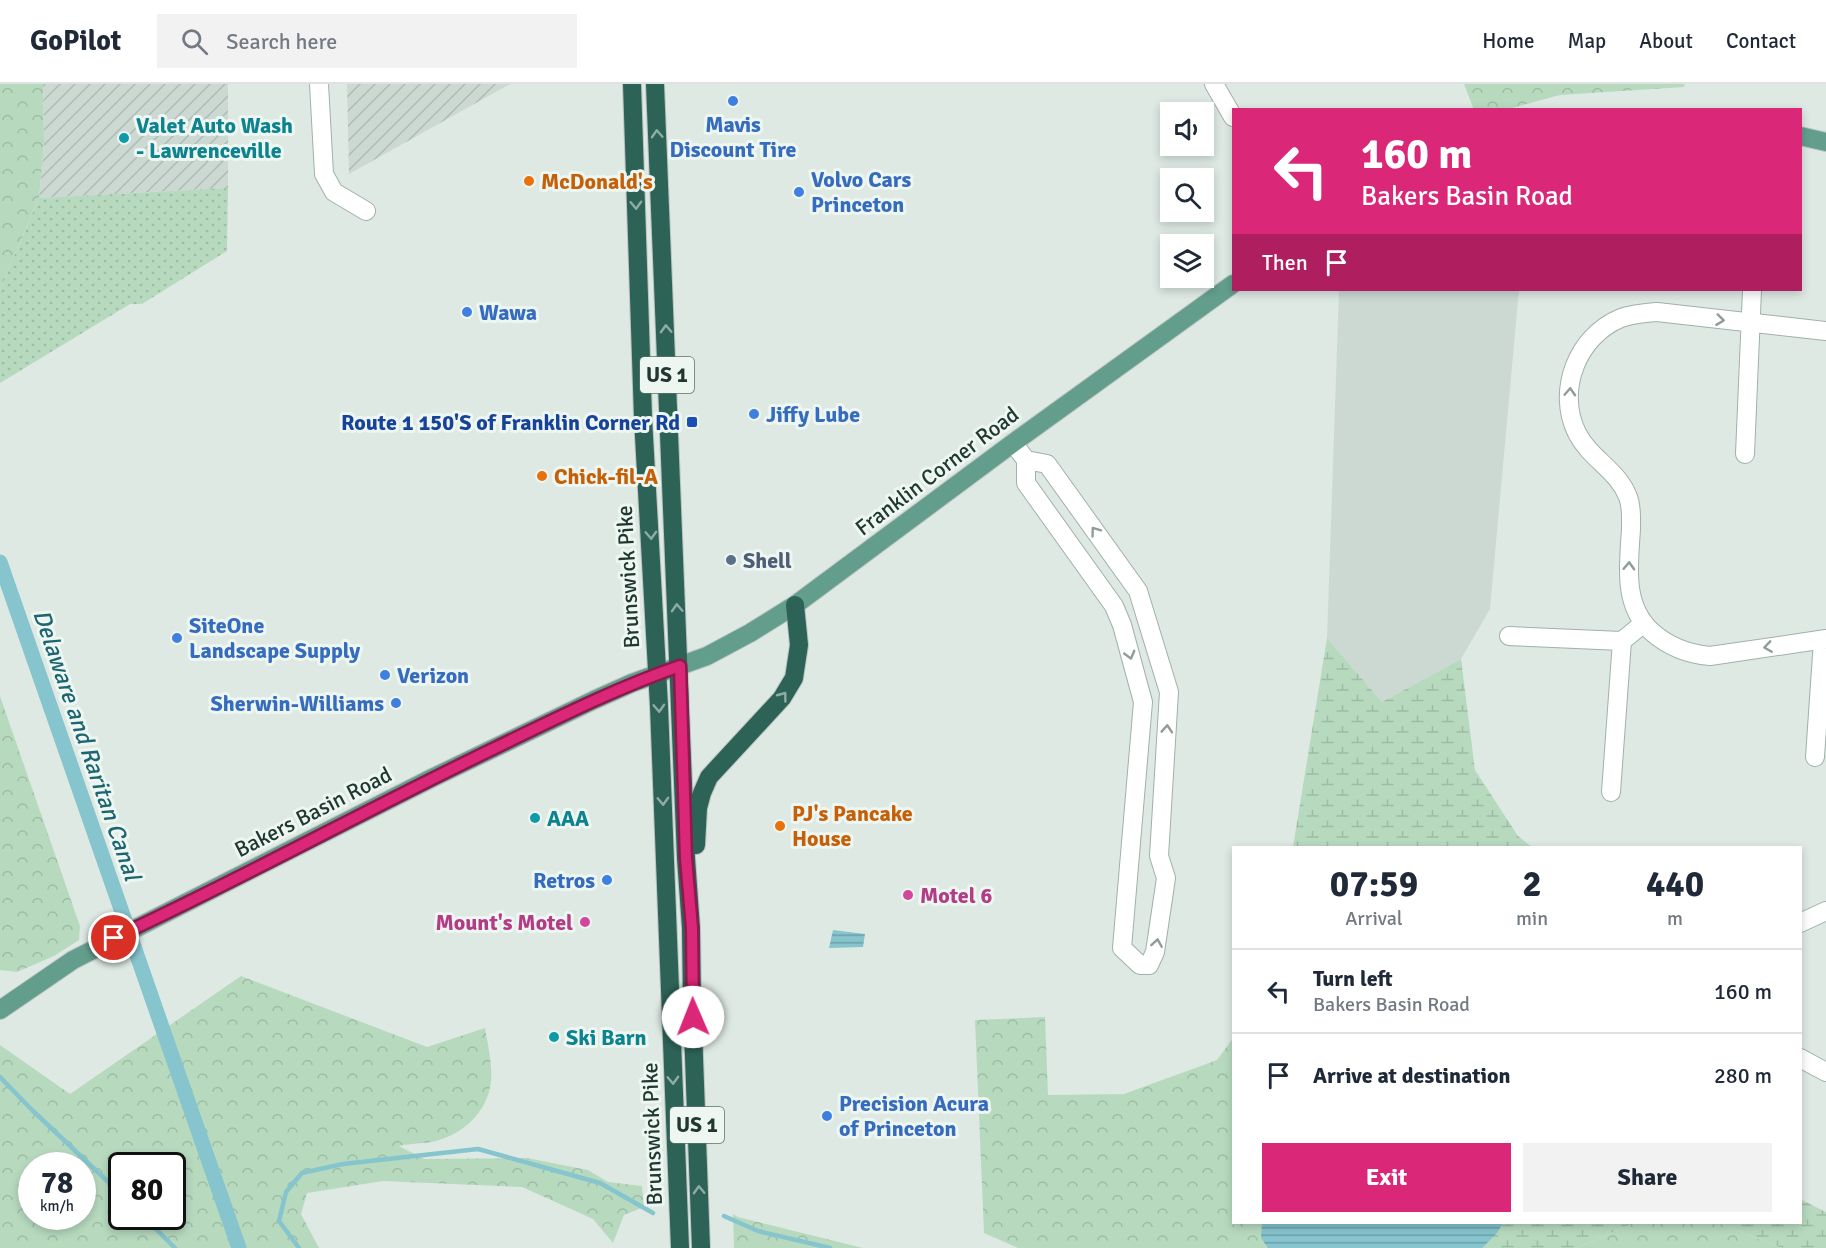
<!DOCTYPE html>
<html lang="en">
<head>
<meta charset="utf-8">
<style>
  body { margin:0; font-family:Signika,sans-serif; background:#f2f2f3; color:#1f2937; height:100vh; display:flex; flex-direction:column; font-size:22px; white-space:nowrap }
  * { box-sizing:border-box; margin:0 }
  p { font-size:20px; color:#747a83 }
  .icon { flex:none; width:33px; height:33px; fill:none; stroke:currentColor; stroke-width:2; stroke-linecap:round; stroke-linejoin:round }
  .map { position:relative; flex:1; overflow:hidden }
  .panel { position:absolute; left:1232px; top:762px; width:570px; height:378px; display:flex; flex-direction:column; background:#fff; border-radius:0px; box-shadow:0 3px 9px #0003 }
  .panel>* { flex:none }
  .banner { position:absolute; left:1232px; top:24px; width:570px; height:183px; border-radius:0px; box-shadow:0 3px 9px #0003; background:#db2777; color:#fff; overflow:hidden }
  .buttons { position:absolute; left:1160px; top:18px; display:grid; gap:12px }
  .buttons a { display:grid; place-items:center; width:54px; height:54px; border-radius:0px; background:#fff; box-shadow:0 3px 9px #0003; font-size:30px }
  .speed { position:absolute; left:18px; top:1068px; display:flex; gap:12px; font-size:30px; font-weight:700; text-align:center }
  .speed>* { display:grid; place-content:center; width:78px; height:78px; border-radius:50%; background:#fff; box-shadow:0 3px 9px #0003; line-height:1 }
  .speed small { font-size:15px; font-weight:400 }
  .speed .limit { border:3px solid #111; border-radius:9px; background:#fff; color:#111 }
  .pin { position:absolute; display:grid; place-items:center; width:51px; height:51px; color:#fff; margin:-26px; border:3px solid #fff; border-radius:50%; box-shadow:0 2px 6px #0007 }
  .me { position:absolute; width:66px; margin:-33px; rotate:359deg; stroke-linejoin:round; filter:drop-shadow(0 0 4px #0008) }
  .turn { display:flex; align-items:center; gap:21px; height:126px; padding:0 30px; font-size:27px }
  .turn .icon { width:78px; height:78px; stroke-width:2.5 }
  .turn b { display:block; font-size:42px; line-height:51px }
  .then { display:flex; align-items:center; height:57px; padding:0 30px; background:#0003; gap:12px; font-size:22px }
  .eta { display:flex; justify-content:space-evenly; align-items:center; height:102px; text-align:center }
  .eta b { font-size:36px; font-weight:700; line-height:42px }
  .action { display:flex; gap:12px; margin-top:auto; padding:12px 30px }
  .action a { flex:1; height:69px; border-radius:0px; background:#db2777; color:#fff; font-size:24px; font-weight:700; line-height:69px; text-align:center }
  .action a+a { background:#f2f2f3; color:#1f2937 }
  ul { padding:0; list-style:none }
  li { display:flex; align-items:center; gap:18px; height:84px; padding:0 30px; border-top:2px solid #e0e1e3 }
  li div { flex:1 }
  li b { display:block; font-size:22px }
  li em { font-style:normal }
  header { display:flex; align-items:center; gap:36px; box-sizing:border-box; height:84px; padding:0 30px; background:#fff; border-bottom:2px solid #e0e1e3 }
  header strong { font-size:28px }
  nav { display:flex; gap:33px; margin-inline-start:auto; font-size:21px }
  .search { width:420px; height:54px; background:#f2f2f3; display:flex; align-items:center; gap:15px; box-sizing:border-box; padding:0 21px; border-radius:0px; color:#747a83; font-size:22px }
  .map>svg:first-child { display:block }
  .built { fill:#ccd9d3 }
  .industrial { fill:url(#industrial-furrows) }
  .grass { fill:url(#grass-dots) }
  .forest { fill:url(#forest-crowns); fill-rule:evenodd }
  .wetland { fill:url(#wetland-marsh) }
  .water { fill:url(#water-rules) }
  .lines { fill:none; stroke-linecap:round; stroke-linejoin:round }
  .stream { stroke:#86c4ce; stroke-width:4.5 }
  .canal { stroke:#86c4ce; stroke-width:15 }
  .minor-casing { stroke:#a1b0ab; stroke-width:20 }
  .major-casing { stroke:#bcc3c1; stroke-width:20 }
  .highway-casing { stroke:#bcc3c1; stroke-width:20 }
  .minor { stroke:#fff; stroke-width:18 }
  .major { stroke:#639e8d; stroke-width:18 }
  .highway { stroke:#2d6357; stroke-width:18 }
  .oneway { stroke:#8eaca4 }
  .oneway2 { stroke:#909c98 }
  .route-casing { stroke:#8e194d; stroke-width:15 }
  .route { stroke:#db2777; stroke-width:10 }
  .shop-dot { fill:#3f7fe0; stroke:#eef6f2; stroke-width:2 }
  .culture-dot { fill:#0f9aa8; stroke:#eef6f2; stroke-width:2 }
  .food-dot { fill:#e8710a; stroke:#eef6f2; stroke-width:2 }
  .transit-dot { fill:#1a4fb4; stroke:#eef6f2; stroke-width:2 }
  .service-dot { fill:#5c6f8a; stroke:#eef6f2; stroke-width:2 }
  .hotel-dot { fill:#d1479c; stroke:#eef6f2; stroke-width:2 }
  .labels { text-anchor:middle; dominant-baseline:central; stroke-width:6; stroke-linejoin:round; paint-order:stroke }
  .shield { fill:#eef6f2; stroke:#5e716b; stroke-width:1.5 }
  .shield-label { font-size:21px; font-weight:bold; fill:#203831 }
  .shop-label { font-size:22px; font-weight:bold; fill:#366cbe; stroke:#eef6f2; text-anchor:start }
  .culture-label { font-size:22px; font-weight:bold; fill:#0d838f; stroke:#eef6f2; text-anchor:start }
  .food-label { font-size:22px; font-weight:bold; fill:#c56008; stroke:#eef6f2; text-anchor:start }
  .transit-label { font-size:22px; font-weight:bold; fill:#164399; stroke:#eef6f2; text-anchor:end }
  .street-label { font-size:22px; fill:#203831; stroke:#eef6f2 }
  .service-label { font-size:22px; font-weight:bold; fill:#4e5e75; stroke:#eef6f2; text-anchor:start }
  .hotel-label { font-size:22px; font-weight:bold; fill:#b23c85; stroke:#eef6f2; text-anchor:start }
  .water-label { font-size:24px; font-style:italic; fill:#1c6571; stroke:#eef6f2 }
</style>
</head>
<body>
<header>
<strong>GoPilot</strong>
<div class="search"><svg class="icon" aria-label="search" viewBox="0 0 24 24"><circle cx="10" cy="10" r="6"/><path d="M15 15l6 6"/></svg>Search here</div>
<nav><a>Home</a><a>Map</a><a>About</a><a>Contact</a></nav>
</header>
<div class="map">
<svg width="1826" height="1164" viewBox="0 0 1826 1164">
  <defs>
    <pattern id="industrial-furrows" width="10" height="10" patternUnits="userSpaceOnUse" patternTransform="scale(1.5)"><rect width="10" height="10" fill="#ccd9d3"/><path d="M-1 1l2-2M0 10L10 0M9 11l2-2" fill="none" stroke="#afbbb6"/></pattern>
    <pattern id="grass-dots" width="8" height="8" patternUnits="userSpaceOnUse" patternTransform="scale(1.5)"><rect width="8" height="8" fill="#b7dabf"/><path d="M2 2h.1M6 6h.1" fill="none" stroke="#9dbca5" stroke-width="1.8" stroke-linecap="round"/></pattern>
    <pattern id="forest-crowns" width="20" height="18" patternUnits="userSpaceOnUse" patternTransform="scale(1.5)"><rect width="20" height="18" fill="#b7dabf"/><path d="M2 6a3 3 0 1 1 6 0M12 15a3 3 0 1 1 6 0" fill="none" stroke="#9dbca5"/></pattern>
    <pattern id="wetland-marsh" width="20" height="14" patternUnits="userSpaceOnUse" patternTransform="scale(1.5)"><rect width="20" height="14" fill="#b7dabf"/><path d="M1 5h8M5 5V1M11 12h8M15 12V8" fill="none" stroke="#9dbca5"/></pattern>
    <pattern id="water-rules" width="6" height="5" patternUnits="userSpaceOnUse" patternTransform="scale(1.5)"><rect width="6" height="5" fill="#86c4ce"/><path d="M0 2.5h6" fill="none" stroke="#6da0a8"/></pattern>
  </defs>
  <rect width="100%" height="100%" fill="#dee9e4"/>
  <path class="built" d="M1339 206H1519L1490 525 1461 575 1382 618 1327 554Z"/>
  <path class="industrial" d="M43 0H228V104L39 114 44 59Z
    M347 0H510L349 90Z"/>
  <path class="grass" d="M228 104 227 167 142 220H130L0 299V205L39 114Z"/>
  <path class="forest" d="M0 0H43L44 59 39 114 0 205Z
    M1464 0H1685L1684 3 1560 11 1508 25 1474 26Z
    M0 612 80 842 79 856 54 872 17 888 0 886Z
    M241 892 427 963 485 944C488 961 494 987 490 1004 484 1031 462 1050 436 1057 424 1060 410 1059 399 1062L424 1075 527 1074 588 1086 608 1098 642 1102 644 1123 624 1131 613 1159 593 1135 522 1103 383 1097 307 1109 301 1130 319 1164H0V961L70 1010ZM32 1082H82V1132H32ZM122 1082H172V1132H122Z
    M1045 933 1048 1011 1124 1010 1217 976 1233 954V1138L1297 1139 1299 1164H1018L984 1149 975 936Z
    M733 1130 738 1133 863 1164H734Z
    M1633 1139H1718L1782 1164H1577Z"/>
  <path class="wetland" d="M1327 554 1382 618 1461 575 1475 686 1518 752 1532 763H1293Z
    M1800 1115 1826 1128V1164H1782L1718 1139 1800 1138Z
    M1297 1139H1633L1577 1164H1299Z"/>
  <path class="water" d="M833 846 865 850 863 863 829 864Z
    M1262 1139V1138L1503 1139 1497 1149 1482 1164H1268L1261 1154Z"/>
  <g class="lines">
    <path class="stream" d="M0 993 32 1026 122 1111
      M143 1132 175 1164
      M724 1132 758 1147 830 1164
      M299 1164 279 1137 286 1108 302 1089 343 1080 478 1065 600 1099 653 1129"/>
    <path class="canal" d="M0 478 239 1164"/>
    <g class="minor-casing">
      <path id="minor" d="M319 0 324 90 334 108 366 127
        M1214 0 1233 33
        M1826 247 1657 228C1645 229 1632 230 1621 234 1577 252 1556 307 1577 349 1590 375 1618 386 1628 413 1632 423 1631 434 1631 445 1629 480 1622 521 1652 548 1669 563 1687 570 1710 572L1826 555
        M1013 359 1026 376V399L1114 522 1122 541 1143 618 1122 864 1140 881H1149L1155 868 1166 794 1159 772 1169 608 1138 507 1047 380 1026 376
        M1745 370 1752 206
        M1509 552 1622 557
        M1815 673 1823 556
        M1611 708 1622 557 1644 539
        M1800 839 1826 827
        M1800 974 1826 988"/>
    </g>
    <g class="major-casing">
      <path id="major" d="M1800 52 1826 58
        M0 926 73 876 432 694 594 616 632 599 707 572 750 549 795 521 1013 359 1233 200"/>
    </g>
    <g class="highway-casing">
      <path id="highway" d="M632 0 643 334 659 622 680 1164
        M655 0 686 774 691 844 692 918 701 1164
        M696 761 698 724 702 709 709 693 782 614 794 594 799 561 795 521"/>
    </g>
    <use href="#minor" class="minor"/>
    <use href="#major" class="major"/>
    <use href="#highway" class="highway"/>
  </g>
  <defs><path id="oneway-chevron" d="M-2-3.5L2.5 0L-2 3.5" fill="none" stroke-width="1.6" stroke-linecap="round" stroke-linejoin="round" transform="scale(1.5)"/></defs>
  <g class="oneway">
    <use href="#oneway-chevron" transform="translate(657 50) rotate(-93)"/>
    <use href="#oneway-chevron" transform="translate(636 121) rotate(88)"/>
    <use href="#oneway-chevron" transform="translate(666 245) rotate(-92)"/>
    <use href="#oneway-chevron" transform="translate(651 451) rotate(87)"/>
    <use href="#oneway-chevron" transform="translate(677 524) rotate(-93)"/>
    <use href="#oneway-chevron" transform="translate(783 612) rotate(-53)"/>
    <use href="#oneway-chevron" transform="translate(659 624) rotate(87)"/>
    <use href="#oneway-chevron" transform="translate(663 717) rotate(88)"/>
    <use href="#oneway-chevron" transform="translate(673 996) rotate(88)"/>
    <use href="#oneway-chevron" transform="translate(699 1106) rotate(-92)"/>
  </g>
  <g class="oneway2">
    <use href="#oneway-chevron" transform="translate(1720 236) rotate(7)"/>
    <use href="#oneway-chevron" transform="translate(1570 308) rotate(-87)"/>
    <use href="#oneway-chevron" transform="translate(1095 447) rotate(-126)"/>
    <use href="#oneway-chevron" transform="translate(1629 482) rotate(-88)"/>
    <use href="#oneway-chevron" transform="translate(1768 563) rotate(172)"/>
    <use href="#oneway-chevron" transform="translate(1130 571) rotate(75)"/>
    <use href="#oneway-chevron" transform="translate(1167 645) rotate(-86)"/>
    <use href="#oneway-chevron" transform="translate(1157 859) rotate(-81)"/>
  </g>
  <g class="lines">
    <g class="route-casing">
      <path id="route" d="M114 854C243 794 368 725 497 663 557 634 616 604 680 582L686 774 692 844 693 933"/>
    </g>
    <use href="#route" class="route"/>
  </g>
  <g class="shop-dot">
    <circle cx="733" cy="17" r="6"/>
    <circle cx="799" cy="108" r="6"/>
    <circle cx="467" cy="228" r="6"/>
    <circle cx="754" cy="330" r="6"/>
    <circle cx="177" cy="554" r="6"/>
    <circle cx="385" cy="591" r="6"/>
    <circle cx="396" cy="619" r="6"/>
    <circle cx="607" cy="796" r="6"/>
    <circle cx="827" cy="1032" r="6"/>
  </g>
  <g class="culture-dot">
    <circle cx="124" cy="54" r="6"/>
    <circle cx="535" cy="734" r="6"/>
    <circle cx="554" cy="953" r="6"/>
  </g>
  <g class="food-dot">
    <circle cx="529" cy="97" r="6"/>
    <circle cx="542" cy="392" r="6"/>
    <circle cx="780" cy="742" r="6"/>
  </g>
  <rect class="transit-dot" x="686" y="332" width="12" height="12" rx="3"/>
  <circle class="service-dot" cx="731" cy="476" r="6"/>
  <g class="hotel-dot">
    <circle cx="908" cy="811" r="6"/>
    <circle cx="585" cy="838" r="6"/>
  </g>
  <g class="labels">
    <g class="shield">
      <rect x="640" y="273" width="54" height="36" rx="4.5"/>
      <rect x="670" y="1023" width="54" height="36" rx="4.5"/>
    </g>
    <g class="shield-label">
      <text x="667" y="291">US 1</text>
      <text x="697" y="1041">US 1</text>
    </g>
    <g class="shop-label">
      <text x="733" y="40" text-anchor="middle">Mavis<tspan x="733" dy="25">Discount Tire</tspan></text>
      <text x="811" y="95">Volvo Cars<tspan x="811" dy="25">Princeton</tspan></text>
      <text x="479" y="228">Wawa</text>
      <text x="766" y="330">Jiffy Lube</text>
      <text x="189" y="541">SiteOne<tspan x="189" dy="25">Landscape Supply</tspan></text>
      <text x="397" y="591">Verizon</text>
      <text x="384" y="619" text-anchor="end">Sherwin-Williams</text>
      <text x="595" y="796" text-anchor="end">Retros</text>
      <text x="839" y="1019">Precision Acura<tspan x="839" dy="25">of Princeton</tspan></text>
    </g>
    <g class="culture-label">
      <text x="136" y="41">Valet Auto Wash<tspan x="136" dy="25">- Lawrenceville</tspan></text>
      <text x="547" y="734">AAA</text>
      <text x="566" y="953">Ski Barn</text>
    </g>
    <g class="food-label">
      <text x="541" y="97">McDonald's</text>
      <text x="554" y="392">Chick-fil-A</text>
      <text x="792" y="729">PJ's Pancake<tspan x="792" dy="25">House</tspan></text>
    </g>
    <g class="transit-label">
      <text x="680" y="338">Route 1 150'S of Franklin Corner Rd</text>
    </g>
    <g class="street-label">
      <text transform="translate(937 387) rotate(-37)">Franklin Corner Road</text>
      <text transform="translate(628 493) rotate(-93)">Brunswick Pike</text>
      <text transform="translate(313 728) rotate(-27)">Bakers Basin Road</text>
      <text transform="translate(652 1050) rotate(-92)">Brunswick Pike</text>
    </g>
    <g class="service-label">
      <text x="743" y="476">Shell</text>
    </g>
    <g class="hotel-label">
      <text x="920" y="811">Motel 6</text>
      <text x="573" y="838" text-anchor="end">Mount's Motel</text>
    </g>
    <g class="water-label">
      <text transform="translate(87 661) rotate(71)">Delaware and Raritan Canal</text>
    </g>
  </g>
</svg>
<div class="buttons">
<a><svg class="icon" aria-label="sound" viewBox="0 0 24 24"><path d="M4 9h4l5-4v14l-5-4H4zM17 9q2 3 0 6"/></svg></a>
<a><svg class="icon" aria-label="search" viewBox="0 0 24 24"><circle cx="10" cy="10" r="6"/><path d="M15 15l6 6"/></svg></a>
<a><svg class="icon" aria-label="layers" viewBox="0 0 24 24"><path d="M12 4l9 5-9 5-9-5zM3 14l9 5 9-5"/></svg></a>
</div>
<div class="speed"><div>78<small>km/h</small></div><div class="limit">80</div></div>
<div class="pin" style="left:114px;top:854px;background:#d93025"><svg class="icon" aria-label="arrive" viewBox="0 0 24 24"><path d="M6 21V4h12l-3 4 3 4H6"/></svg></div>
<svg class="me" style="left:693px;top:933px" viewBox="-20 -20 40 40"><circle r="19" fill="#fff"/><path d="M0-13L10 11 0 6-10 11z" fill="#db2777"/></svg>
<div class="banner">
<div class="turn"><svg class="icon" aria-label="left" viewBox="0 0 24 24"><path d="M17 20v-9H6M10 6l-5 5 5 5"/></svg><div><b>160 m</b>Bakers Basin Road</div></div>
<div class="then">Then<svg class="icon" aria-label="arrive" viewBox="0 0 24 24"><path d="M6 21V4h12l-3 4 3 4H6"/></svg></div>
</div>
<section class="panel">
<div class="eta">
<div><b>07:59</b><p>Arrival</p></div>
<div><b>2</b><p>min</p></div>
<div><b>440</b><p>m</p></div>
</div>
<ul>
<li><svg class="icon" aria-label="left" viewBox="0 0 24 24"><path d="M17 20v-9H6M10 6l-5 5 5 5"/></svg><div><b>Turn left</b><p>Bakers Basin Road</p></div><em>160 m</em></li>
<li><svg class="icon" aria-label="arrive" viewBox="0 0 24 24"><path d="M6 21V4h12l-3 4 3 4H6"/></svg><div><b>Arrive at destination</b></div><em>280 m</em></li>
</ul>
<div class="action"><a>Exit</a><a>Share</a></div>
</section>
</div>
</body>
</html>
